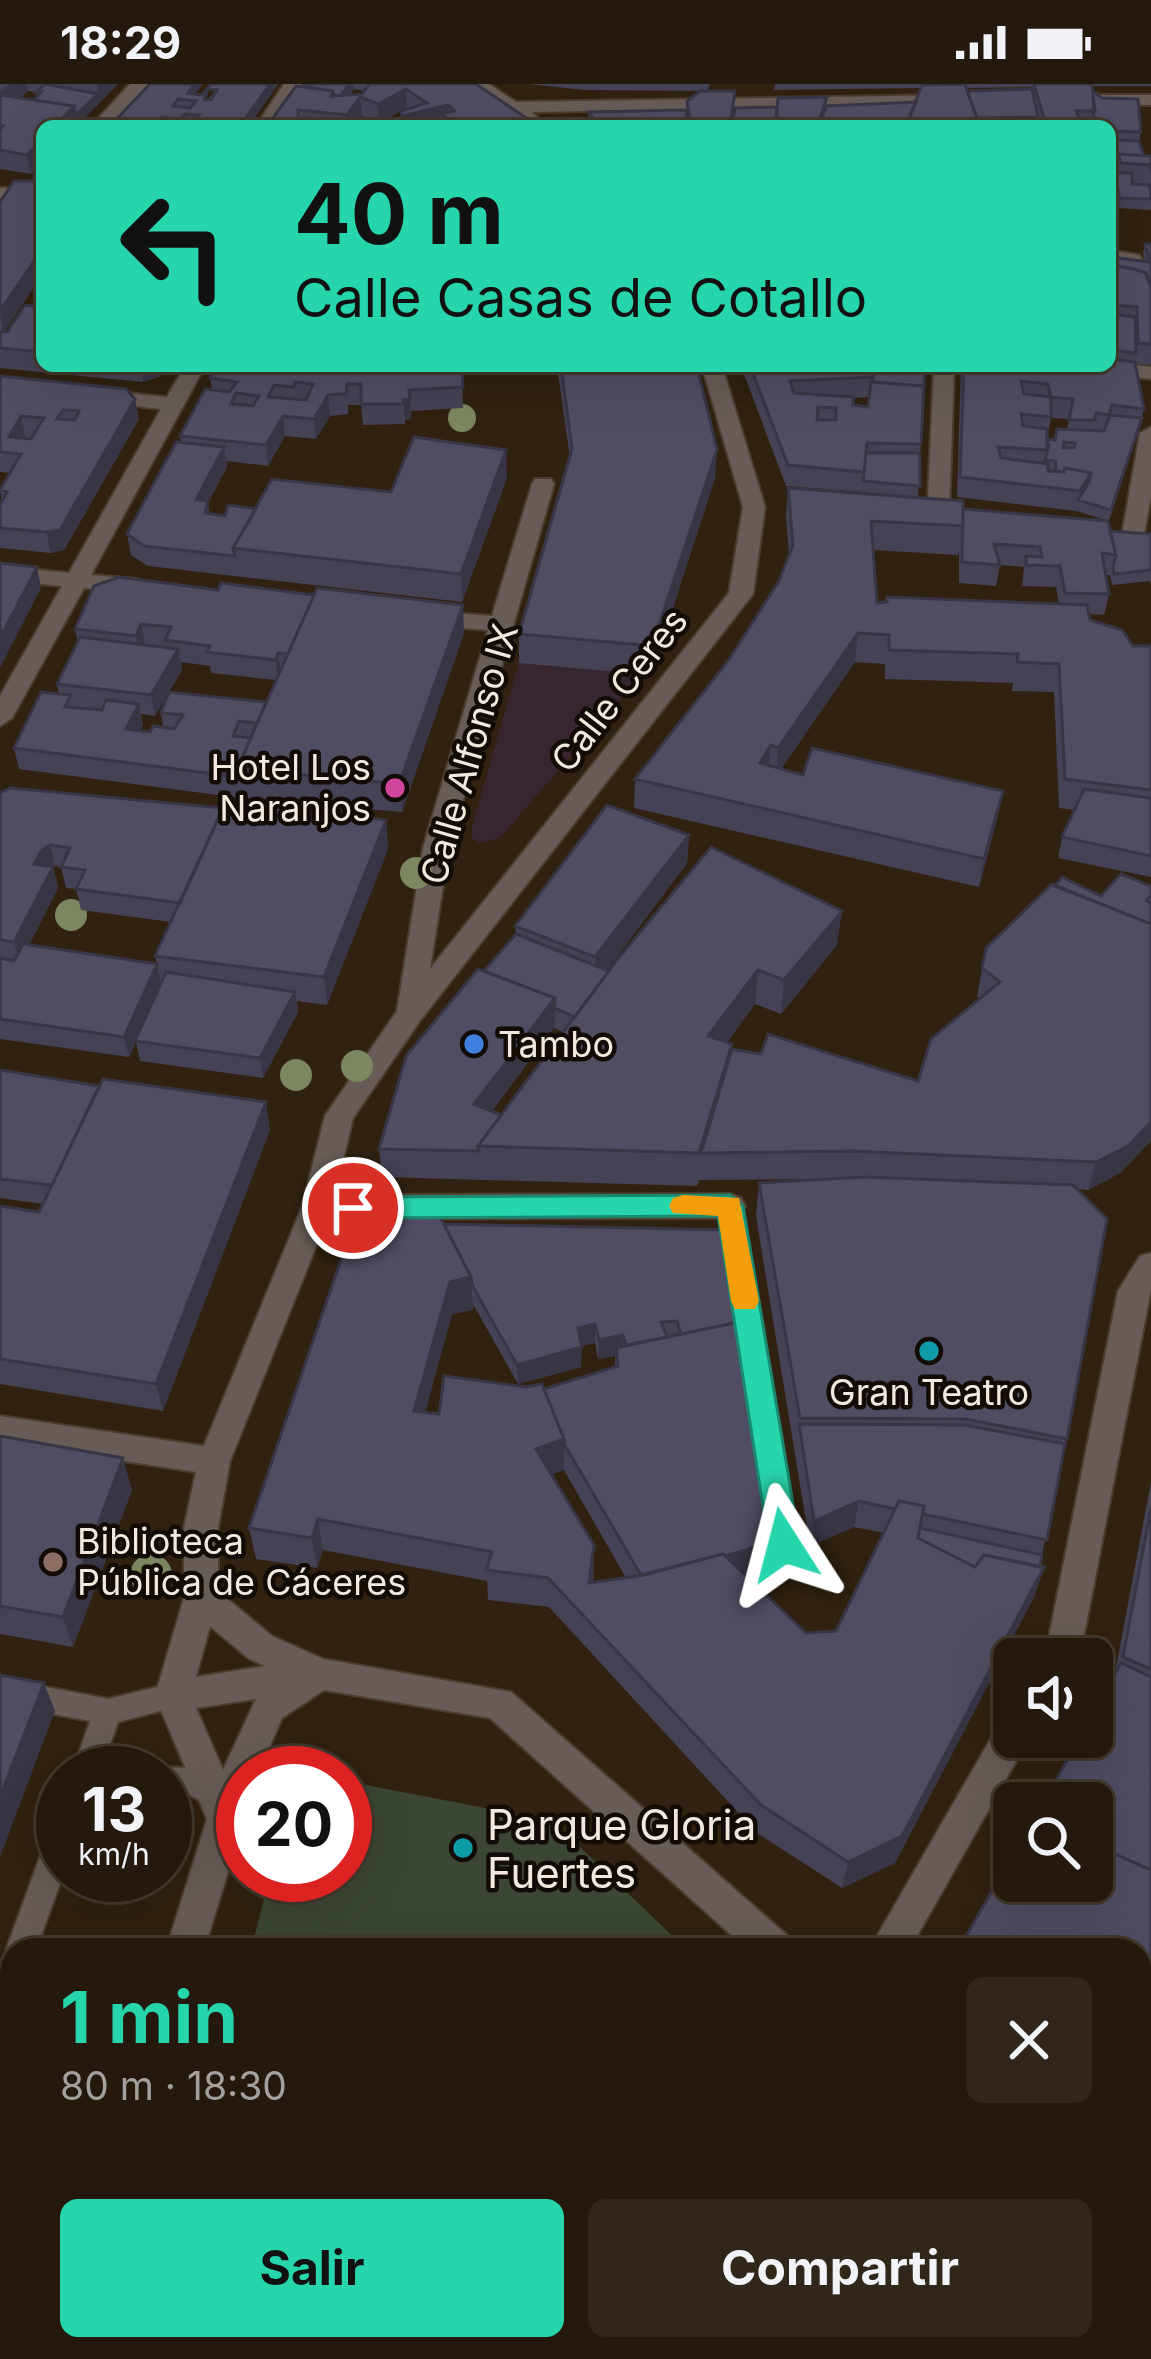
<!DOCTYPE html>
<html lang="es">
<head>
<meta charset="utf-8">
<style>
  body { margin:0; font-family:Inter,sans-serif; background:#30261a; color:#f1f3f6; height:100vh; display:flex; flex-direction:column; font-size:45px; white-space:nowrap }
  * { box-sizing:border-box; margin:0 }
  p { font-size:39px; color:#a3a09d }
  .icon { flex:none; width:66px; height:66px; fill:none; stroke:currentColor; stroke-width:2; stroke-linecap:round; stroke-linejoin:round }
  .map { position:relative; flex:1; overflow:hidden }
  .details { position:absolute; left:0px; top:1854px; width:1152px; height:423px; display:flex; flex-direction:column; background:#24190c; border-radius:36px 36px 0 0; box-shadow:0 12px 48px #0002,0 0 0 3px #41382d }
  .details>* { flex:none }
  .top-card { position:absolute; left:36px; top:36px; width:1080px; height:252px; border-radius:18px; box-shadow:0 12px 48px #0002,0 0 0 3px #41382d; background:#27d5ad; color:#111; overflow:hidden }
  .buttons { position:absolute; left:993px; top:1554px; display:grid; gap:24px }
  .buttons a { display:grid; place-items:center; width:120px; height:120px; border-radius:18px; background:#24190c; box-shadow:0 12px 48px #0002,0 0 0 3px #41382d; font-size:60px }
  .speed { position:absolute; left:36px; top:1662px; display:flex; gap:24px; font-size:60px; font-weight:700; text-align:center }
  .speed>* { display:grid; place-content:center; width:156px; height:156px; border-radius:50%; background:#24190c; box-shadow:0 12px 48px #0002,0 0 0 3px #41382d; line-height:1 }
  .speed small { font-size:30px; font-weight:400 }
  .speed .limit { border:18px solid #d22; background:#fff; color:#111 }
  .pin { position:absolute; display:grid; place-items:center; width:102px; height:102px; color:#fff; margin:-51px; border:6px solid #fff; border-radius:50%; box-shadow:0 3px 12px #0007 }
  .me { position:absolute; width:132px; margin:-66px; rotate:351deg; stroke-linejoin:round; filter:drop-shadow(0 0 9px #0008) }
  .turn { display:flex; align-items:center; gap:42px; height:252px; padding:0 60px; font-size:54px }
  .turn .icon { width:156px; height:156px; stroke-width:2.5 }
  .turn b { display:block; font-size:84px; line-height:102px }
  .round { display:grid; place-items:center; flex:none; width:126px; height:126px; border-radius:18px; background:#30261a }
  .summary { display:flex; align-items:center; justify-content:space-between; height:204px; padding:0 60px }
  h1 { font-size:72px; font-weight:700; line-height:90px; color:#27d5ad }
  .cta { display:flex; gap:24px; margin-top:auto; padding:24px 60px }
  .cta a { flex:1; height:138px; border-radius:18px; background:#27d5ad; color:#111; font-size:48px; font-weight:700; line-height:138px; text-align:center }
  .cta a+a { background:#30261a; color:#f1f3f6 }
  .status { display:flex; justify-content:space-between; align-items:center; height:84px; padding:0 60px; background:#24190c; direction:ltr }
  .status svg { height:33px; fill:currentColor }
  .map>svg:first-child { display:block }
  .education { fill:#372630 }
  .green { fill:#3c4634 }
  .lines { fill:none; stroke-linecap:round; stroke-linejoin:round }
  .lane-casing { stroke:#4b3d2d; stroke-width:4 }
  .street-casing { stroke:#4b3d2d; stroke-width:4 }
  .lane { fill:#675c57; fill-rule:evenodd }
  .street { fill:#675c57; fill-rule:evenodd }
  .tree { fill:#7c8660 }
  .wall { fill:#454255; fill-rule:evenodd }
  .shaded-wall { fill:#383645 }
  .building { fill:#504d63; stroke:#383645; stroke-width:3; fill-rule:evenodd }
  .route { fill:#27d5ad; stroke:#198a70; stroke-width:3 }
  .slow { fill:#f59e0b }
  .hotel-dot { fill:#d1479c; stroke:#130c06; stroke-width:4.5 }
  .shop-dot { fill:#3f7fe0; stroke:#130c06; stroke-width:4.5 }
  .culture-dot { fill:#0f9aa8; stroke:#130c06; stroke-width:4.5 }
  .education-dot { fill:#8d6e63; stroke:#130c06; stroke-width:4.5 }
  .labels { text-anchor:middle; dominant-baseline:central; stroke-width:9; stroke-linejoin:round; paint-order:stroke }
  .street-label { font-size:36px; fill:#f2e8dd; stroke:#130c06 }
  .poi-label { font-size:36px; fill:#f2e8dd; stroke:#130c06; text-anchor:start }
  .near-poi-label { font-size:42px; fill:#f2e8dd; stroke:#130c06; text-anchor:start }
</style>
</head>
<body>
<div class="status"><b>18:29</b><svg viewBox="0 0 49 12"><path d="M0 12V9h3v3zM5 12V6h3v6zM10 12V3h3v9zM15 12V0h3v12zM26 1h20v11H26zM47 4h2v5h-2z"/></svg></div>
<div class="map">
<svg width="1151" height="2275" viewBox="0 0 1151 2275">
  <rect width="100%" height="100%" fill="#302110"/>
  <path class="education" d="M572 393 715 394 657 573 500 754 480 759 472 754V743Z"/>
  <path class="green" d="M345 1697 553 1737 687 1866H251L270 1791H345Z
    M140 2265H728L726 2275H137Z"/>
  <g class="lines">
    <g class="lane-casing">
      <path id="lane" d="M730 1113 738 1115 742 1122 798 1461 794 1469 785 1473 776 1469 772 1461 718 1122 722 1115Z
        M0 1594 108 1615 173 1599 183 1603 187 1612 183 1621 118 1638 100 1689H72L90 1637 0 1620Z
        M165 1683 189 1684 224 1699 228 1709 224 1719 214 1723 187 1710 165 1709V1689H154Z
        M63 1737V1791L36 1866H12V1931L0 1938V1882L10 1876 6 1866 48 1751 53 1741Z"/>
    </g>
    <g class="street-casing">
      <path id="street" d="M130 0H149L110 42H91Z
        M284 0H302L274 42H256Z
        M468 0H489L516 18 955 11 964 16 955 21 532 28 538 34 529 39Z
        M1099 11H1151V21L1093 20 1090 16Z
        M42 103V115L0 116V104Z
        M1110 166 1139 171 1142 175 1132 181 1110 178Z
        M1110 278 1151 283V295L1096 288 1086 282H1110Z
        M185 282H205L91 491 137 495 149 502 137 509 84 504 12 634 0 642V612L62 502 0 496V482L69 489 161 325 97 318 86 312 97 306 167 313Z
        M702 282H722L765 423 753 510 419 938 353 1034 335 1111 730 1110 741 1114 745 1122 741 1130 730 1134 327 1135 230 1377 218 1444V1507L272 1552 323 1575 511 1608 789 1853 795 1866H748L490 1634 324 1606 282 1634 258 1689H243V1739L204 1866H166L207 1735 155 1612 184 1514V1444L196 1388 0 1358V1332L204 1362 302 1123 325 1032 397 927 423 764 488 546 424 541 412 534 424 527 492 532 532 400 535 395H551L554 400 449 764 430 885 729 509 743 423ZM210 1542 248 1574 265 1582 196 1593ZM256 1615 223 1686 196 1624Z
        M934 282H954L949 435 938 442 927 435Z
        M1151 343V412L1143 456 1132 463 1121 456 1140 349Z
        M1151 1169V1205L1082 1561 1075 1575H1040L1048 1558 1118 1207 1140 1172Z
        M1014 1633V1653H1030L909 1866H869L1001 1637Z
        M40 2265H82L79 2275H37Z
        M782 2265H824L823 2275H781Z"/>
    </g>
    <use href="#lane" class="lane"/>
    <use href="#street" class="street"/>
  </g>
  <g class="tree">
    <circle cx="462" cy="334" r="14"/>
    <circle cx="416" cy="789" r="16"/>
    <circle cx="71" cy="831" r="16"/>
    <circle cx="357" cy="982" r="16"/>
    <circle cx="296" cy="991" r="16"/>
    <circle cx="151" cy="1491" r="21"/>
  </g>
  <path class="wall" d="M0 0H118L77 42H42V78L31 90 0 85ZM28 7 36 8 37 13 34 16 20 14Z
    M150 0 202 11 211 0H278L249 42H111ZM208 5 216 6 207 16H204Z
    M303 0H476L538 42H402L401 27 379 39 362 32 354 42H267ZM354 5 364 7 362 10 350 11Z
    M528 0H710L707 7 584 6Z
    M775 0H1151V2H1092L1093 7 1141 48 1139 57 1144 72H1151V126L1118 124 1110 163V109L1115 110 1114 99 1115 91 1110 90V42H776L777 23 827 13 826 22 916 18 921 4 774 6ZM1033 3 1032 6 967 7 966 4Z
    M687 17 734 27 732 42H591L588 38 589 28 686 26Z
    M42 97V191L4 248H7L42 223V282H166L161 292 143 298 0 284V118Z
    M1145 160H1151V281L1136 280 1144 325 1139 345 1109 437 1076 427 957 413 961 282H1110V173L1145 178 1143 170ZM1051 334 1069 335 1067 345 1055 356 1047 355Z
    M462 282 463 324 411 327V335L405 336V340L363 341 361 321H348V330L330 332 316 355 285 352 268 382 226 377 227 383 208 419 210 430 225 432 256 425 507 394 462 518 148 482 131 471 127 450 181 359 180 352 212 306 210 294Z
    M557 282H697L715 394 657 573 642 590 519 579V550L570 374Z
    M741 282H925L918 413 862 408 864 388 862 408 786 402ZM869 313 868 323 854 321V314Z
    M0 292 139 335 64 466 51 469 0 464V421L2 418 0 406 10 389 0 388Z
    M788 404 963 425 1110 447 1151 450V502L1150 497 1112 501 1110 491H1106L1109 510 1104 531 1089 530 1090 536 1133 562H1151V793L1058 774 1062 753 1075 726 1059 724 1054 608 1012 607 1013 599 885 595V580L855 578 781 685 803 691 1003 707 997 735 979 803 634 724 635 695 728 577 779 497 789 472 786 432ZM873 466 958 471 959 467V499L996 502 1000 481 1024 483 1022 502 1056 503 1059 520 877 519Z
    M94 502 464 549 402 728 241 714 19 685 14 664 59 610 57 600 78 558 75 545ZM181 578 210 582 211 589 276 596 266 618 161 629 163 643 150 648 140 647 143 641 141 630 155 632 182 586Z
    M0 709 386 736 388 765 327 921 297 917 298 928 263 994 140 977 136 958 129 973 0 955ZM55 782 61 783 66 804 76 805 81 826 171 838 155 872 157 880 29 861 58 804 53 783Z
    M689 751 687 779 607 886 837 861 781 930 755 920 727 958 732 960V965L918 997 980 914 977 912 986 864 1101 812 1151 802V1057L1120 1089 1088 1106 1077 1105 1067 1355 1042 1471 1040 1483H1044L1034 1513 895 1779 842 1804 757 1749 549 1523 488 1516 487 1497 323 1466 317 1484 256 1475 249 1444 444 1140 728 1146 777 1457 774 1482 744 1491 806 1549 836 1547 884 1449 854 1443 810 1462 756 1132 759 1099 843 1095 699 1096 697 1102 382 1093 379 1065 484 887 516 850 515 842ZM554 944 563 948 501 1031 492 1027ZM473 1220 518 1300 581 1283V1262L595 1259 598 1275 615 1272V1283L544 1305 526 1303 439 1330 425 1328 452 1230 473 1226ZM564 1386 626 1494 593 1498 594 1491 552 1390Z
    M0 986 270 1046 163 1327 0 1300V1122L39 1128 43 1120 0 1114Z
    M0 1352 132 1406 73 1563 0 1550Z
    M1151 1398V1990L1140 1983V1866H960L965 1854 1014 1797 1115 1589Z
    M929 2265H1140L1151 2275H928Z"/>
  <path class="shaded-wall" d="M10 0H27L28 7 1 29 0 8Z
    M97 0H118L77 42H55L74 22 98 10Z
    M194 0H203L189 19 188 9Z
    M270 0H278L249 42H240Z
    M350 0H353L354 5 339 26 338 16Z
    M406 5 407 24 379 39 378 20Z
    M360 13 362 32 354 42H347V31Z
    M448 21 449 36 441 30 442 42H403L402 32Z
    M42 55V78L31 90 27 71Z
    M39 170 42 191 3 249 0 227Z
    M141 282H166L161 292 143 298Z
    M328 311 330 332 316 355 314 335Z
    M135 315 139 335 64 466 51 469 46 448Z
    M410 315 411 335 405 336 403 316Z
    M21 332 25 352 15 370 9 353Z
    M283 332 285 352 268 382 266 361Z
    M224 363 227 383 208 419 211 438 196 416Z
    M506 366 507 394 462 518 461 490Z
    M717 366 715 394 657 573 642 590 643 561Z
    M37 483 41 504 0 584V554Z
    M463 521 464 549 402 728 399 700Z
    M141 540 145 561 140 573 136 552Z
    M858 549 855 578 776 692 778 664Z
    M178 565 182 586 155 632 151 611Z
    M278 569 281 589 278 597 276 576Z
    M139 620 143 641 130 665 126 645Z
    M771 661 768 690 760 679Z
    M1003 707 997 735 979 803 984 775Z
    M386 736 388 765 327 921 324 893Z
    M689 751 687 779 595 902V873Z
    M50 761 55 782 47 786 34 780 42 766Z
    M53 783 58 804 20 879 14 858Z
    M842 827 837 861 781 930 784 896Z
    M157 880 161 900 129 973 124 953Z
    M758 886 755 920 706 986 708 952Z
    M295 908 298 928 263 994 260 974Z
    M555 914V943L476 1048 474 1020Z
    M266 1018 270 1046 163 1327 156 1300Z
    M1151 1038V1057L1120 1089 1088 1106 1096 1078Z
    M471 1193 473 1226 452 1230 417 1358 414 1327 450 1198Z
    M595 1240V1259L578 1263V1244Z
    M623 1251 622 1270 616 1264 615 1272 598 1275 599 1256Z
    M582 1263 581 1283 518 1300 517 1281Z
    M564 1355V1386L537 1396 536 1365Z
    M123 1374 132 1406 73 1563 63 1533Z
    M859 1417 854 1443 810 1462 814 1437Z
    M318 1435 323 1466 317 1484 312 1454Z
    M777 1457 774 1482 642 1521 643 1496Z
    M594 1461V1491L589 1529V1499Z
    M1044 1483 1034 1513 895 1779 842 1804 848 1778Z
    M44 1599 55 1627 0 1773V1713Z"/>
  <path class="building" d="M45 0 98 10 75 31 74 22 34 16 41 8H36Z
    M150 0H194L188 9 202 11 211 0H270L240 42H175L180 35 162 33 157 39 129 35 126 42 111 41ZM208 5 217 6 211 16H204ZM178 15 196 17 190 24 173 22ZM185 30 199 31 195 36 182 33Z
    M303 0H350L341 11 334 12 333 7 302 2Z
    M369 0H476L538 42H458L441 30 454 27 448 21 402 32 401 27 427 19 406 5 378 20 360 13 347 31 298 26V42H267L296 2 333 7 331 12 362 10Z
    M965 0 978 37H1002L1004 42H906L922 1Z
    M1034 0H1092L1095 27H1076L1082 41H1046Z
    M1032 5 1038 33 977 34 967 7Z
    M700 7H735L730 42H708L707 39 690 37 687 17Z
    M1093 7 1102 14 1138 15 1141 48 1114 47 1116 56H1110V42H1094Z
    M0 11 74 22 55 42H42V55L27 71 0 66V46L3 42H0Z
    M827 13 817 42 791 39 790 42H776L778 14Z
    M916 18 906 42H819L826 22Z
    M777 23 775 42H732L735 24Z
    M686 26 689 42H673V40H657L658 42H597L589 28Z
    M129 35 166 41V42H126Z
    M1116 56 1139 57 1144 72H1151L1118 70 1116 79H1110V65H1115Z
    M1118 70 1151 72V88L1150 81 1121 79Z
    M1115 89H1132V100L1150 101 1151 115 1120 114 1112 152H1110V109L1119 111Z
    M14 97H42V170H39L0 227V118Z
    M1145 160H1151V197H1148L1146 189 1134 185 1110 181V173L1150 178Z
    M1110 181 1134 185 1146 189 1151 204V260L1138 259 1137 223 1110 221Z
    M25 221 42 223V268L0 264V248H7Z
    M1110 230 1135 233 1136 269 1110 266Z
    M1110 275 1135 278 1144 325 1112 321 1109 331 1096 329 1095 336H1069L1073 315 1051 313V333L1021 330 1023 342 1047 345V366L998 363 1001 374 1048 380V387L1064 388 1065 384 1091 389 1080 407 960 393 964 282H1110ZM1021 297 1048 300 1051 313 1024 310Z
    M217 282H462L463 303 409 306 410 315 403 316 404 320H361V300H347L346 310 328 311 314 335 283 332 266 361 180 352 205 305 229 308 237 298 210 294ZM295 298 313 300 306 316 268 313 274 301 294 303ZM236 309 259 312 253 322 231 320Z
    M561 282H697L717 366 658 544 643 561 519 550 572 365Z
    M750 282H874L873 293 790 297 794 309 854 313 853 321 868 323 871 298 924 302 921 360 867 359 864 388 788 381ZM818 323 836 324V336H817Z
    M874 282H925L924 302 872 298Z
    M0 292 126 305 135 315 60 446 46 448 0 444V421L7 408 0 406 21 370 0 368ZM63 326 79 327 75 336 57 335ZM21 332 44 334 31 355 9 353Z
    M1110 331 1142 334 1111 426 1078 416 1089 398 1091 389 1065 384 1064 388 1056 387V377L1045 376 1049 362 1047 355 1055 356 1057 345 1104 347ZM1064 358 1075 359 1074 364H1063Z
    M414 353 506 366 461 490 233 464 272 395 391 408Z
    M176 358 224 363 196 416 208 417 205 429 225 432 228 421 256 425 233 464 235 472 144 462 127 450Z
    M866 369H920V402L863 397Z
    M788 404 963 417V442L871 437 877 519 887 518V513L1087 521 1090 536 1122 546 1133 562H1151V706L1065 695 1059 580 1017 578 1018 570 889 566V551L858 549 778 664 771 661 760 679 803 691 812 664 1003 707 984 775 635 695 728 577 779 497 793 461Z
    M963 425 1108 437 1116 471 1102 469 1109 510 1065 509 1060 482 1026 481V472L1042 473 1040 463 994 460 1000 481 962 478Z
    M1110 447 1151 450V486L1114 490 1113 483 1116 471Z
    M0 479 37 483 0 554Z
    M119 493 218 506 221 499 314 511 288 570 278 569 276 576 207 568 210 562 165 556 171 543 141 540 136 552 75 545 94 502Z
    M317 504 463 521 399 700 237 685Z
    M80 553 178 565 151 611 57 600Z
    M41 608 71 611 65 623 102 626 106 616 139 620 126 645 150 648 153 642 174 645 183 631 161 629 169 608 266 618 257 639 239 637 233 652 251 654 237 685 238 693 14 664Z
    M10 704 223 724 180 819 76 805 85 786 61 783 70 764 50 761 42 766 34 780 53 783 14 858 0 856V709Z
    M1084 705 1151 714V772L1062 753Z
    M226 717 386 736 324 893 155 872Z
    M607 721 689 751 595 873 515 842Z
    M711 763 842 827 784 896 758 886 708 952 732 960 699 1069 478 1062 617 876Z
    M1121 790 1151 802V810L1147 817 1151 819V840L1055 802 1062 793 1101 812Z
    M1052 800 1151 840V1038L1128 1062 1096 1078 852 1067 701 1069 732 965 761 970 768 950 918 997 931 955 1000 898 982 884 986 864Z
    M516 850 609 887 575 933 555 924V914L484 887Z
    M23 860 157 880 124 953 0 935V874L14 877Z
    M478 885 555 914 474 1020 501 1031 478 1062 479 1067 379 1065 406 972Z
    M166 888 295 908 260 974 135 957Z
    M0 986 99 1002 52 1101 0 1095Z
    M103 995 266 1018 156 1300 0 1275V1122L39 1128Z
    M866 1093 1073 1101 1107 1135 1067 1355 966 1335 800 1334 759 1099Z
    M360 1120 437 1127 471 1193 450 1198 414 1327 439 1330 444 1292 526 1303 542 1300 564 1355 536 1365 594 1461 589 1499 644 1491 723 1470 806 1549 836 1547 899 1417 924 1422 918 1454 975 1483 984 1471 1044 1483 902 1752 848 1778 761 1721 548 1494 486 1486 492 1468 318 1435 312 1454 249 1444Z
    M444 1140 728 1146 745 1237 681 1250 677 1237 661 1238 667 1253 626 1261 623 1251 599 1256 595 1240 578 1244 582 1263 517 1281 472 1201 471 1193Z
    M747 1236 777 1457 725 1472 723 1470 641 1491 564 1360V1355L544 1305 618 1282 616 1264Z
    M799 1340 964 1341 1065 1360 1047 1456 923 1430 924 1422 899 1417 895 1425 859 1417 814 1437Z
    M0 1352 123 1374 63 1533 0 1522Z
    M1151 1424V1585L1123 1573Z
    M920 1444 1042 1471 1040 1483 984 1471 975 1483 918 1454Z
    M1121 1579 1151 1593V1786L1092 1760V1719H1043L1080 1653H1092V1631Z
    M0 1591 44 1599 0 1713Z
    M1092 1760 1151 1786V1964L1140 1958V1866H986L965 1854 1014 1768V1797H1092Z
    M1141 2005 1151 2009V2275H935L936 2265H1140Z"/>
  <path class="route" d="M730 1111 743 1122 800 1461 795 1470 784 1474 774 1470 769 1461 718 1132 353 1134 340 1124 353 1113Z"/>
  <path class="slow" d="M683 1111 739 1114 759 1217 755 1225H735L731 1217 718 1132 673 1129 669 1122 673 1114Z"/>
  <circle class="hotel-dot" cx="395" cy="704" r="12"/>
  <circle class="shop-dot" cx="474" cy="960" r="12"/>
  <g class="culture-dot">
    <circle cx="929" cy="1267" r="12"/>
    <circle cx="463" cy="1764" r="12"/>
  </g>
  <circle class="education-dot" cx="53" cy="1478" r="12"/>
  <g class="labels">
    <g class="street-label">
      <text transform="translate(619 606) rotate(-52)">Calle Ceres</text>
      <text transform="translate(469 670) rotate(-74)">Calle Alfonso IX</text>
    </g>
    <g class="poi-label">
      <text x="371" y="683" text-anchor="end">Hotel Los<tspan x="371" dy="41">Naranjos</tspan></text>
      <text x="498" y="960">Tambo</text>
      <text x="929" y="1308" text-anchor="middle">Gran Teatro</text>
      <text x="77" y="1457">Biblioteca<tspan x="77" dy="41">Pública de Cáceres</tspan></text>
    </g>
    <g class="near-poi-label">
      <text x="487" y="1740">Parque Gloria<tspan x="487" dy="48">Fuertes</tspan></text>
    </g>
  </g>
</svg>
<div class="buttons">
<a><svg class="icon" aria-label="sound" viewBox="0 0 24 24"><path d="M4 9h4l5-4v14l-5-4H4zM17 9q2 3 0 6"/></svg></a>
<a><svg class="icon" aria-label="search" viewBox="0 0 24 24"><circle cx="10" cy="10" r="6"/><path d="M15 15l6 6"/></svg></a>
</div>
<div class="speed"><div>13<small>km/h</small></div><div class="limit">20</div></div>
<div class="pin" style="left:353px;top:1124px;background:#d93025"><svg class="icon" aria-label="arrive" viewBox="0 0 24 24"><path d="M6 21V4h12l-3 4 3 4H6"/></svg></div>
<svg class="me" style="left:784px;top:1461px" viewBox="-20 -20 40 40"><path d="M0-17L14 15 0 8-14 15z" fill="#27d5ad" stroke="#fff" stroke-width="4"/></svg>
<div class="top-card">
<div class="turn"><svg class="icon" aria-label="left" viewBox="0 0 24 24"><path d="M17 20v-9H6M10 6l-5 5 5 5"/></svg><div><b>40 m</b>Calle Casas de Cotallo</div></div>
</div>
<section class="details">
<div class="summary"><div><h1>1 min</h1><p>80 m · 18:30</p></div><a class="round"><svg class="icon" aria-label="close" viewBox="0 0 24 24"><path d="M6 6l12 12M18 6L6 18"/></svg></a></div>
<div class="cta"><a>Salir</a><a>Compartir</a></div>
</section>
</div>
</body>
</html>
